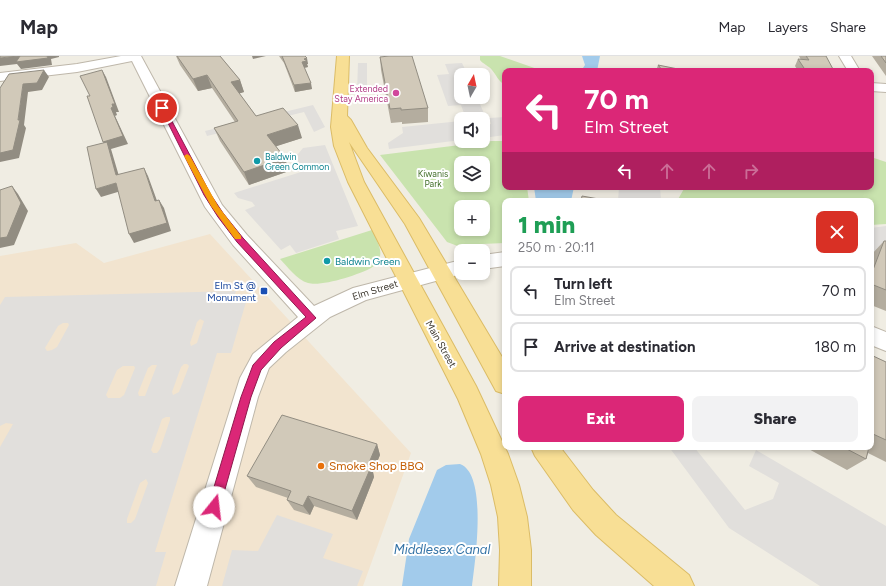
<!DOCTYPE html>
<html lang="en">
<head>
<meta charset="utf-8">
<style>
  body { margin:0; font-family:Figtree,sans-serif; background:#f2f2f3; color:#2b2b33; height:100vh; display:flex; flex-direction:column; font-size:15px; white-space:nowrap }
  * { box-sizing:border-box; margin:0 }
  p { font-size:13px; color:#7c7c81 }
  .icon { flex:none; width:22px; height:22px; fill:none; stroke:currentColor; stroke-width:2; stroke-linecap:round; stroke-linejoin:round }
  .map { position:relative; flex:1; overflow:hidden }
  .drawer { position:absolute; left:502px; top:142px; width:372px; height:252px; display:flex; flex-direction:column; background:#fff; border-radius:8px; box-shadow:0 2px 6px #0003 }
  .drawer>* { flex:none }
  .hud { position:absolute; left:502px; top:12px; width:372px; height:122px; border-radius:8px; box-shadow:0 2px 6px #0003; background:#db2777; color:#fff; overflow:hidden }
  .needle { width:26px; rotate:9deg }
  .buttons { position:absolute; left:454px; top:12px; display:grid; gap:8px }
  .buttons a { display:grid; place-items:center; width:36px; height:36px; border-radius:8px; background:#fff; box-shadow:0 2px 6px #0003; font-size:20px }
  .pin { position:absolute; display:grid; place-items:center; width:34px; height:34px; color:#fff; margin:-17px; border:2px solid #fff; border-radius:50%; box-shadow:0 1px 4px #0007 }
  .me { position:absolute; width:44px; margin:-22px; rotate:16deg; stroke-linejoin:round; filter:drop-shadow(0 0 3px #0008) }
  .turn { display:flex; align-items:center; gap:14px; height:84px; padding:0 16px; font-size:18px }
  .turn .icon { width:52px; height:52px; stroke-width:2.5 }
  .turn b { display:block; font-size:28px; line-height:34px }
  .lanes { display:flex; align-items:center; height:38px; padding:0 16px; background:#0003; justify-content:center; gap:20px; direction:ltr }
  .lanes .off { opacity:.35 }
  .round { display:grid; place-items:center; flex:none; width:42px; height:42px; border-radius:8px; background:#f2f2f3 }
  .overview { display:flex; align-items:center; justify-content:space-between; height:68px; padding:0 16px }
  h1 { font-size:24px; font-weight:800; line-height:30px; color:#1e9e55 }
  .button { display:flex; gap:8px; margin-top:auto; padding:8px 16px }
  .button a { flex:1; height:46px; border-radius:8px; background:#db2777; color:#fff; font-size:16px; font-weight:800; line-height:46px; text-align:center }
  .button a+a { background:#f2f2f3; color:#2b2b33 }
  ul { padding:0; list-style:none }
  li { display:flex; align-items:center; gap:12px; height:50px; margin:0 8px 6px; padding:0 8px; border:2px solid #e1e1e2; border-radius:8px }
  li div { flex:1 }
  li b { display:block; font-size:15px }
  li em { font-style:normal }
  header { display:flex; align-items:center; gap:24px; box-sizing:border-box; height:56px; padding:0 20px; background:#fff; border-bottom:1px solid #e1e1e2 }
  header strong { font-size:19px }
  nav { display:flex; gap:22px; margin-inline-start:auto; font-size:14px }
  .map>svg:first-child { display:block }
  .commercial { fill:#f2e4cf }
  .green { fill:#c9e3ae; fill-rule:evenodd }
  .parking { fill:#e1dfdc; fill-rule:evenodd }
  .water { fill:#a2cbeb }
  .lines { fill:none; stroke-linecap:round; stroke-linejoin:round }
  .minor-casing { stroke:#beb7aa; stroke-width:2 }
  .major-casing { stroke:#dbbc66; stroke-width:2 }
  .minor { fill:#fff; fill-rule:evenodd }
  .major { fill:#f8df95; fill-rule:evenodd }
  .wall { fill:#b4ad9f }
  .shaded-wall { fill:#928d82 }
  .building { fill:#d1c9b9; stroke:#928d82 }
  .route { fill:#db2777; stroke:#8e194d }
  .slow { fill:#f59e0b }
  .hotel-dot { fill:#d1479c; stroke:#fff; stroke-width:1.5 }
  .culture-dot { fill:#0f9aa8; stroke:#fff; stroke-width:1.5 }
  .transit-dot { fill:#1a4fb4; stroke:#fff; stroke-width:1.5 }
  .food-dot { fill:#e8710a; stroke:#fff; stroke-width:1.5 }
  .labels { text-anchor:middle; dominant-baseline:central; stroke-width:4; stroke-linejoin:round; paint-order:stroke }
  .far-hotel-label { font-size:9px; fill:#b23c85; stroke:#fff; text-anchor:end }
  .far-culture-label { font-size:9px; fill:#0d838f; stroke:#fff; text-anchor:start }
  .far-park-label { font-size:9px; fill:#436f2b; stroke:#fff }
  .culture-label { font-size:10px; fill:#0d838f; stroke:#fff; text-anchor:start }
  .transit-label { font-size:10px; fill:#164399; stroke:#fff; text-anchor:end }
  .street-label { font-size:10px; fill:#423d34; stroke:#fff }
  .near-food-label { font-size:12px; fill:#c56008; stroke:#fff; text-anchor:start }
  .near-water-label { font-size:13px; font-style:italic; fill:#3473a6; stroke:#fff }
</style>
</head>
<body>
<header>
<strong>Map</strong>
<nav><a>Map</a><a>Layers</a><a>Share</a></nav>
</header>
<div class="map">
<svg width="886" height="530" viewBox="0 0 886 530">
  <rect width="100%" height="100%" fill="#f0ede3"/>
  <path class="commercial" d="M210 178 411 397 363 530H0V200L76 187 104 207Z"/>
  <path class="green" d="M480 0H500L543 15H505V29C498 25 497 20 492 14 489 10 483 8 480 4Z
    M492 85H505V131H527L529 145H505V187L482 188 463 192 447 186 380 99ZM461 107H483V129H461ZM461 151H483V173H461Z
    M871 101 886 106V168L871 169V145H677L685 131H871Z
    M372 174C375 181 382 192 380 200 379 205 375 210 371 212 358 219 321 231 308 227 297 224 287 210 280 203Z"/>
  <path class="parking" d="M358 7H367V35L357 36Z
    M462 7 468 19H461V41H477L488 67 483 68V63H466L461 49 448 50 437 19 449 18 445 8Z
    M313 49 325 71 314 76 304 56 207 80 205 75Z
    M505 61V79L483 82V69L491 68 489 62Z
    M461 65V84L389 93 388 87 403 77 402 71Z
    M325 89 358 170 336 175 339 183 296 197 290 189 281 194 245 154 255 150 252 146 238 142 234 137 304 115 294 99 298 98 303 92Z
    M619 131H660L661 145H618Z
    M886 170V199L871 194V172Z
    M236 235 232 246H246L231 297H217L155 496H166L156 530H0V391L13 368 6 367 0 370V249L5 241ZM200 263 204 265 197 287 191 290 190 287 197 266ZM63 267H68L69 269 57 291 52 294 47 295 45 292 58 270ZM184 308H187L189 310 179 336 173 339 172 336 181 311ZM152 309H157L145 340H139L138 337 148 312ZM123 310H134L135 312 124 339 120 342H108L106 339 117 314ZM166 361H170V364L160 393 157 397H153L151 394 162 363ZM146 423 148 427 135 463 131 467H127V463L140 427Z
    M669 391H694L745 454 773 443 779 427 749 410 756 394 886 470V530H820L729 472Z
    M277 459 333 478 323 502 363 515 357 530H222L232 494 258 495Z"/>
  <path class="water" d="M582 0H600L597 15H581L585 9Z
    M534 131H574L571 145H536Z
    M460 408C488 418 475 506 472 530H402L409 483 437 414 446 409Z"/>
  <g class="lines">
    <g class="minor-casing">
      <path id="minor" d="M121 0H141L222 149 247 179 314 250 353 232 461 204V217H465L366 244 330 261 286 296 269 312 258 341 207 530H175L240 322 253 298 298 261 233 189 205 151 132 5 77 16 0 25V17L77 8Z
        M839 0H851L860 15H848Z
        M871 27 886 28V36L871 35Z
        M505 196V210L483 213V199Z
        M871 270 886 276V295L871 289Z"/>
    </g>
    <g class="major-casing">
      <path id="major" d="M337 0H349L347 60 351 64 367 92 419 162 505 306V338L496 335 405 168 349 86 364 126 476 330 508 398 519 429 527 461 531 494V530H499L500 494 498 461 491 429 481 398 458 343 348 126 334 90 331 71Z
        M531 391H560L593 434 616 459 689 519 694 530H654L596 479 573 454 535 400Z"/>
    </g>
    <use href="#minor" class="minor"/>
    <use href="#major" class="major"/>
  </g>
  <path class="wall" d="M176 0H220L240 24 244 36 239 37 256 60 302 82 276 90 289 115 249 129 220 85 214 72 235 66 212 32 198 35 180 9Z
    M279 0H305L308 8H307L308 11 304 12 312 33 295 36 284 7Z
    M799 0H826L834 15H798L795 10 798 3 801 4Z
    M872 0H886V20Z
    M380 1 428 52V66L402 68V66L391 67 381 14Z
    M658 9 683 14 690 15H656Z
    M884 185H886V255L871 249V199Z
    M871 299 886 306V406L868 397 866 403 847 414 805 391H871Z
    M377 388 380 399 373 416 374 421 357 464 314 450 310 459 294 454 287 444 288 442 256 431 247 420Z"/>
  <path class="shaded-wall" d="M18 0H59V1L51 3 52 9 21 13 17 8 0 10V2Z
    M252 0H266L253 3Z
    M307 2 308 8H307L308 11 303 12 302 6 304 3Z
    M44 14 49 21 42 34 28 36 24 69 26 72 19 102 0 106V97L18 64 23 28Z
    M102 14 106 21 119 56H116L117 59 115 60 128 88 111 93 121 127 116 119 108 94 103 86 111 52Z
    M207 19 212 32 198 35 193 23Z
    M240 24 244 36 235 39 231 26Z
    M311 27 312 33 295 36 294 29Z
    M298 69 302 82 271 92 267 79Z
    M285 102 289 115 249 129 244 116Z
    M144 112 148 120 160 153 155 145Z
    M116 127 121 135 101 141 96 133Z
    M12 130 18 138 28 155 14 189 0 192V182Z
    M159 144 164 152 171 175 134 187 129 178Z
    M377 388 380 399 373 416 374 421 357 464 352 455 368 409Z
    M308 440 314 450 310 459 303 450Z"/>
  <path class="building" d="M0 0H18L0 2Z
    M20 0H47L48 2 16 6Z
    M177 0H220L240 24 231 26 256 60 283 52 298 69 267 79 285 102 244 116 214 72 238 65 207 19 193 23Z
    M282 0H305L307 2 304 3 307 5 302 6 311 27 294 29Z
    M389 0H412L428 52 401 54V52L390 53 380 1Z
    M806 0H826L834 15H806L798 3 809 4Z
    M881 0H886V7Z
    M658 9 683 14H689L690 15H663Z
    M44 14 37 27 23 28 18 64H20L13 94 0 97V32L9 18Z
    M102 14 115 48H112L113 51 111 52 123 80 103 86 87 40H90L80 20Z
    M107 86 116 119 144 112 155 145 159 144 167 167 129 178 116 127 96 133 87 91Z
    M12 130 21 147 7 181 0 182V134Z
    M582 140 610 145H581Z
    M884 185H886V234L871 228V219Z
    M871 299 886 306V384L873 378 871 385Z
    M282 359 377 388 368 409 371 411 352 455 308 440 303 450 287 444 291 435 247 420Z
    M843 391H869L866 403Z"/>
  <path class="route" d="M160 51 165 52 211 139 223 157 243 182 316 262 281 292 261 314 251 341 220 451 218 455 214 457 210 455 208 451 241 341 253 309 274 286 306 261 237 186 218 161 204 139Z"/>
  <path class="slow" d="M187 98 190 100 218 150 241 180V183H235L211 150 184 100Z"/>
  <circle class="hotel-dot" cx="396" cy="37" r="4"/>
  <g class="culture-dot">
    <circle cx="257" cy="105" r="4"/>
    <circle cx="327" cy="205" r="4"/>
  </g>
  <rect class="transit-dot" x="260" y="231" width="8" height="8" rx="2"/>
  <circle class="food-dot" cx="321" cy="410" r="4"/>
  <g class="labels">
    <g class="far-hotel-label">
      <text x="388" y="32">Extended<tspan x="388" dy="10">Stay America</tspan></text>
    </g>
    <g class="far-culture-label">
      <text x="265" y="100">Baldwin<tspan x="265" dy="10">Green Common</tspan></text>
    </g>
    <g class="far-park-label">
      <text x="433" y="117">Kiwanis<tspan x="433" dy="10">Park</tspan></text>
    </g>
    <g class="culture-label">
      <text x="335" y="205">Baldwin Green</text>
    </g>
    <g class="transit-label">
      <text x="256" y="229">Elm St @<tspan x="256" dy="12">Monument</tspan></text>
    </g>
    <g class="street-label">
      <text transform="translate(375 234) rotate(-17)">Elm Street</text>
      <text transform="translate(441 288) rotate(61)">Main Street</text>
    </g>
    <g class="near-food-label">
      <text x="329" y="410">Smoke Shop BBQ</text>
    </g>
    <g class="near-water-label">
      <text x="442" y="493">Middlesex Canal</text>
    </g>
  </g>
</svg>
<div class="buttons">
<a><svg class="needle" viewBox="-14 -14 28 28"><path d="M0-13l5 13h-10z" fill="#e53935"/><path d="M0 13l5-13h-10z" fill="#7c7c81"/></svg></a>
<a><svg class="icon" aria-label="sound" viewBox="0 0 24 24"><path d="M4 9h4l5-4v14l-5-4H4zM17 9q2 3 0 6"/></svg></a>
<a><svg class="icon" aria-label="layers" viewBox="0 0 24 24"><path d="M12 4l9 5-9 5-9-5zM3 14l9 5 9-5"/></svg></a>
<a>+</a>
<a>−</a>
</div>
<div class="pin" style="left:162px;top:52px;background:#d93025"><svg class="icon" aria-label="arrive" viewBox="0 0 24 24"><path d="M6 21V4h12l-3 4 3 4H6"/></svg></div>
<svg class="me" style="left:214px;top:451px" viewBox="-20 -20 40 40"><circle r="19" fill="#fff"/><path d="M0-13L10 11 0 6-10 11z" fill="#db2777"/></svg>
<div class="hud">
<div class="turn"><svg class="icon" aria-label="left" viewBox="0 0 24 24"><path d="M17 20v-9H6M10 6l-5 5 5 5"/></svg><div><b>70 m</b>Elm Street</div></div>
<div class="lanes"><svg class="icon" aria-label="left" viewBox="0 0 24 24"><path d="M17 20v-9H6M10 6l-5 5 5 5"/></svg><svg class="icon off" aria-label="ahead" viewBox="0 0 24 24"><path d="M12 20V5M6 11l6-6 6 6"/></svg><svg class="icon off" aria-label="ahead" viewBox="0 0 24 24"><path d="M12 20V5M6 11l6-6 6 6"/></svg><svg class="icon off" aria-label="right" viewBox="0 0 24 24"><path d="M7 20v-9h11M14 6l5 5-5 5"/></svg></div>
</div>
<section class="drawer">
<div class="overview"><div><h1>1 min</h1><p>250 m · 20:11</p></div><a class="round" style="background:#d93025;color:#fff"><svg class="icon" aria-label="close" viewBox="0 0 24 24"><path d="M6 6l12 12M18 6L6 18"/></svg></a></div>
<ul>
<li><svg class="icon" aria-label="left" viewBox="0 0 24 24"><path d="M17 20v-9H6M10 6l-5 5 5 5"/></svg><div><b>Turn left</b><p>Elm Street</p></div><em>70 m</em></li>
<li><svg class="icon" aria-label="arrive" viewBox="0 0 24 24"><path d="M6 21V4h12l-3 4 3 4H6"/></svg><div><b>Arrive at destination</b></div><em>180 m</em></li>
</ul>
<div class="button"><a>Exit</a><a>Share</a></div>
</section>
</div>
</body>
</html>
